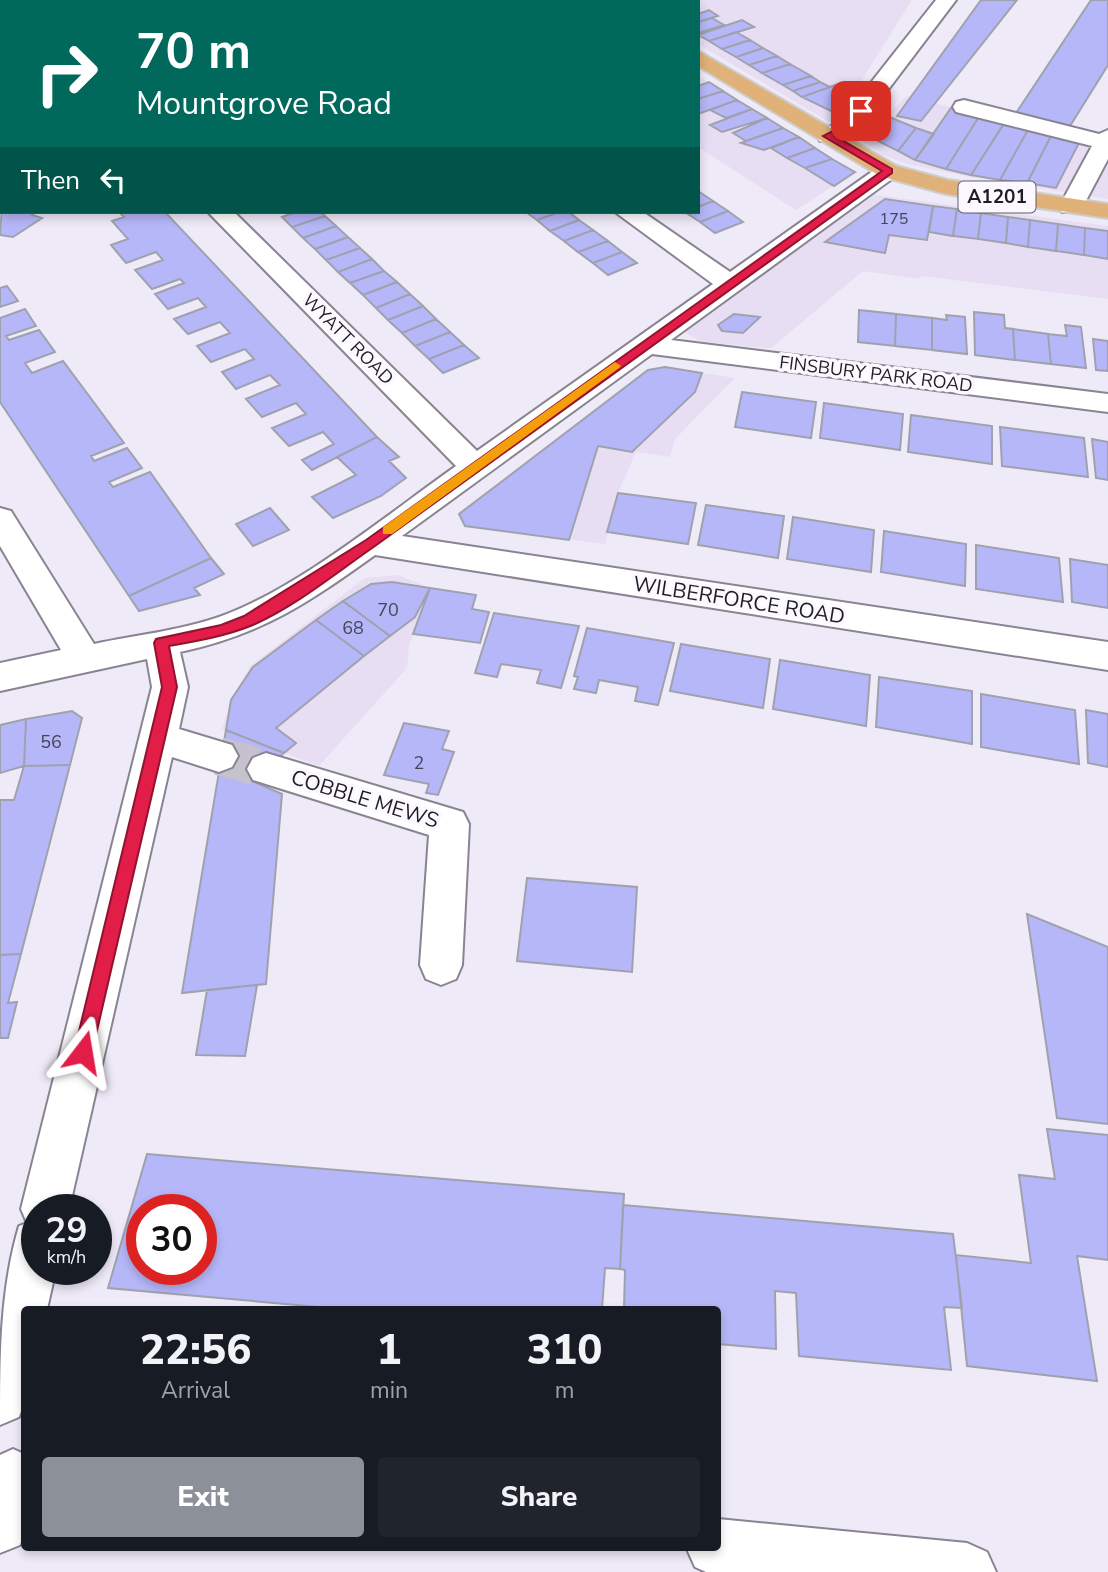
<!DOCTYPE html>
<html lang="en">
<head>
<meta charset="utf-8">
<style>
  body { margin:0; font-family:"Nunito Sans",sans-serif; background:#20242c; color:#f1f3f6; height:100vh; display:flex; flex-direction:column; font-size:26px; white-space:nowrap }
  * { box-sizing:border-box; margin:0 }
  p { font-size:23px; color:#9ea1a6 }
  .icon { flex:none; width:38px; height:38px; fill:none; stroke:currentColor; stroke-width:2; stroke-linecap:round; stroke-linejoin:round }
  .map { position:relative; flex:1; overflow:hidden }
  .side { position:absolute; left:21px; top:1306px; width:700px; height:245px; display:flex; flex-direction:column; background:#171b24; border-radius:7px; box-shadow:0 4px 10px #0003 }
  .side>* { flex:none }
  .banner { position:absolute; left:0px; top:0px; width:700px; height:214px; box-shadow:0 4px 10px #0003; background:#00695c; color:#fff; overflow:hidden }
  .speed { position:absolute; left:21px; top:1194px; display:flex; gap:14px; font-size:35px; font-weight:700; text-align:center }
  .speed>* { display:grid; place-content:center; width:91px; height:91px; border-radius:50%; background:#171b24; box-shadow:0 4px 10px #0003; line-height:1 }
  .speed small { font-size:18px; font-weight:400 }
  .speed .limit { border:10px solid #d22; background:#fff; color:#111 }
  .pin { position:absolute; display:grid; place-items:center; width:60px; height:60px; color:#fff; margin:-30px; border-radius:14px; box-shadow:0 4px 10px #0006 }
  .me { position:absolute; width:77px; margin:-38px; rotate:14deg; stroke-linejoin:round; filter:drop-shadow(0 0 5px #0008) }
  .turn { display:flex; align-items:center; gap:24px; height:147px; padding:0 21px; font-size:32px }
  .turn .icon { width:91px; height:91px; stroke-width:2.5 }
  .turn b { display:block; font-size:49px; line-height:60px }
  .then { display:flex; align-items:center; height:66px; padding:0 21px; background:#0003; gap:14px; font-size:26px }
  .eta { display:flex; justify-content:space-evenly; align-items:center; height:119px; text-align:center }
  .eta b { font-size:42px; font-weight:800; line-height:49px }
  .button { display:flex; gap:14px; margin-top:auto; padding:14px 21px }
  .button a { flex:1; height:80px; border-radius:7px; background:#8c9099; color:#fff; font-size:28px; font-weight:800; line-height:80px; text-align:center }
  .button a+a { background:#20242c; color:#f1f3f6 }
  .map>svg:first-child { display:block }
  .commercial { fill:#e7def4 }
  .building { fill:#b6b7f8; stroke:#a0a1ae; stroke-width:2; fill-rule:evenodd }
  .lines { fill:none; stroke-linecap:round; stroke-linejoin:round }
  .minor-tunnel { stroke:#c5c1cd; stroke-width:38; stroke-dasharray:38 19; stroke-linecap:butt }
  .minor-casing { stroke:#888491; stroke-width:4 }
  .major-casing { stroke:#cecdce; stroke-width:4 }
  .minor { fill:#fff; fill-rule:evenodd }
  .major { fill:#e0b27a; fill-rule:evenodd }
  .route { fill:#e11d48; stroke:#92132f; stroke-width:2 }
  .slow { fill:#f59e0b }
  .labels { text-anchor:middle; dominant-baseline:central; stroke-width:7; stroke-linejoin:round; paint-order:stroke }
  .far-number-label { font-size:16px; fill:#454458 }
  .far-street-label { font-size:18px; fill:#1f1d22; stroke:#fbf9ff }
  .number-label { font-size:18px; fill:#454458 }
  .shield { fill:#fbf9ff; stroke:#615f64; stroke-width:2 }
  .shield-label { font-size:19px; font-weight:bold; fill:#1f1d22 }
  .street-label { font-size:21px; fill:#1f1d22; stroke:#fbf9ff }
</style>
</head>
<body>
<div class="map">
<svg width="1108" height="1572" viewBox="0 0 1108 1572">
  <rect width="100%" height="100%" fill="#efeaf8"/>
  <path class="commercial" d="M626 0H912L838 118 829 122 698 44V2Z
    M698 76 855 172 796 210 698 147Z
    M907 96 1108 147V199L970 177 907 164 883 155 860 140Z
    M868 194 1108 226V299L921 276 919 279 863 271 770 349 699 341 685 332Z
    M665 367 735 378 675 439 670 457 636 452 618 493 605 544 465 526 459 514 648 370Z
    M398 575 430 588 409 646 407 668 319 766 222 729 231 700 250 666 365 578Z"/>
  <path class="building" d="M981 0H1017L921 121 897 116Z
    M1091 0H1108V65L1070 126 1016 113Z
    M709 10 718 16 698 22V14Z
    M712 18 724 25 698 33V22Z
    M742 20 754 27 709 41 698 35Z
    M736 32 750 40 722 49 709 41Z
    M750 40 763 48 736 57 722 49Z
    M763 48 777 56 749 65 736 57Z
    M777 56 790 64 762 73 749 65Z
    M790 64 811 76 783 85 762 73Z
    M811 76 820 82 793 91 783 85Z
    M709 82 723 91 698 99V86Z
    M820 82 830 87 802 97 793 91Z
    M835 85 847 92 831 111 802 97Z
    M723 91 737 100 698 114V99Z
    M737 100 752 109 726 118 710 110Z
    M951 108 980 115 946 169 915 160Z
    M752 109 767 118 722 132 710 125Z
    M980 115 1005 122 971 175 946 169Z
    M887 116 916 128 898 151 870 137Z
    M767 118 783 128 746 141 733 133Z
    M1005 122 1029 128 1000 180 971 175Z
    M783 128 799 137 764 150 741 143Z
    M916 128 934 134 915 160 898 151Z
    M1029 128 1052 134 1027 183 1000 180Z
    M1052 134 1080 141 1056 188 1027 183Z
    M799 137 815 148 787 158 771 148Z
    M815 148 832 159 805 168 787 158Z
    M832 159 855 172 834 186 805 168Z
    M698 191 713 201 698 207Z
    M885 199 933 206 927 240 889 235 885 253 825 242Z
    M713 201 728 211 700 222 685 212H698V207Z
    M2 205V212H37L32 215 42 218 13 237 0 235Z
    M933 206 957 209 953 236 929 232Z
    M957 209 981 213 978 239 953 236Z
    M728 211 743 222 715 233 700 222Z
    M119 212H165L377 437 312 470 302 460 334 444 323 432 289 446 272 428 306 414 296 403 262 417 246 399 280 385 270 375 236 389 222 372 254 359 245 349 211 362 197 346 230 333 220 322 188 334 174 319 206 307 198 298 168 309 155 294 184 283 180 279 152 289 135 270 163 260 156 252 126 263 111 245 128 239 112 221 124 217Z
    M296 212H320L325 216 292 227 282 217Z
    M526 212H559L537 220Z
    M559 212H569L579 220 550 231 537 220Z
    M981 213 1008 217 1006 243 978 239Z
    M325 216 336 226 303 238 292 227Z
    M1008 217 1030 220 1028 247 1006 243Z
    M579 220 593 230 564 241 550 231Z
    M1030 220 1058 224 1056 251 1028 247Z
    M1058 224 1085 228 1084 255 1056 251Z
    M336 226 348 237 315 249 303 238Z
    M1085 228 1108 231V259L1084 255Z
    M593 230 608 241 578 252 564 241Z
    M348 237 360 248 326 260 315 249Z
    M608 241 622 252 593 263 578 252Z
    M360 248 372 259 338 272 326 260Z
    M622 252 637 263 608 275 593 263Z
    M372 259 384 271 350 283 338 272Z
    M384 271 397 282 363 295 350 283Z
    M397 282 410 294 376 308 363 295Z
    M7 286 18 301 0 307V288Z
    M410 294 423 306 388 320 376 308Z
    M423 306 436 319 402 333 388 320Z
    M25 309 36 326 6 336 9 340 39 330 55 352 25 363 32 373 63 361 124 443 91 456 94 461 127 448 142 468 109 482 113 487 150 472 211 558 129 596 0 402V318Z
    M859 310 896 314 895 346 858 342Z
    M974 312 1004 315 1005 328 1013 329 1015 360 975 355Z
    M734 314 760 317 743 333 722 331 718 325Z
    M896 314 932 318V350L895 346Z
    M946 315 965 317 967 354 932 350V318L947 320Z
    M436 319 450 332 415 346 402 333Z
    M1065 325 1081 327 1086 368 1051 364 1048 334 1067 336Z
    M1013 329 1048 334 1051 364 1015 360Z
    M450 332 464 345 429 359 415 346Z
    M1093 339 1108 341V371L1096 370Z
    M464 345 479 358 443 373 429 359Z
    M665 367 702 373 695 392 632 452 598 446 569 540 465 526 459 514 648 370Z
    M742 392 816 402 811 438 735 427Z
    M824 403 903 414 900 450 820 438Z
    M911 415 992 426V464L908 452Z
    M1000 427 1084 438 1088 477 1002 466Z
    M377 437 399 457 389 461 406 478 381 496 333 518 312 497 356 475 337 457Z
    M1092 439 1108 442V480L1096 478Z
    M618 493 696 503 688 544 607 532Z
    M706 505 784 516 778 558 698 545Z
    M270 508 289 530 253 546 236 524Z
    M793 517 874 530 871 572 787 559Z
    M884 531 966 544 965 586 881 572Z
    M976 545 1059 558 1063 602 976 589Z
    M211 558 224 574 194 588 200 595 139 611 129 596Z
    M1070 559 1108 565V608L1072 602Z
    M392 582 430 588 415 617 390 636 343 601 371 584Z
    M430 588 476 595 472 609 489 612 480 643 413 634Z
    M343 601 390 636 364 656 316 620Z
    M494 613 579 626 561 688 537 683 541 670 501 664 497 677 475 673Z
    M316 620 364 656 276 728 296 743 284 753 226 730 231 700 253 667Z
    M587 628 674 643 658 705 635 701 638 687 599 680 596 693 574 689 578 677 574 676Z
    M681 644 770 659 763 708 670 691Z
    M780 660 870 675 866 726 773 709Z
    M879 677 972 691V744L876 727Z
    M981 694 1075 710 1079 764 981 747Z
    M1086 710 1108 714V767L1088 763Z
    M72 711 82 718 70 765 24 766 26 719Z
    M26 719 24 766 0 773V725Z
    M404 723 449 731 442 749 454 752 438 795 426 793 429 784 384 775Z
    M226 730 284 753 252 781 282 794 266 984 182 993Z
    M70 765 21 954 0 955V800H14L24 766Z
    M527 878 637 887 632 972 517 961Z
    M1027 914 1108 947V1124L1057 1118Z
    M21 954 8 1003 17 1002 8 1038H0V955Z
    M257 985 245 1056 196 1055 207 990Z
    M1047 1129 1108 1135V1260L1077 1256 1097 1381 967 1366 956 1255 1031 1263 1019 1175 1055 1179Z
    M147 1154 624 1194 620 1269 605 1268 602 1309H341L108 1288ZM142 1209H201V1269H142Z
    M623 1205 953 1234 962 1308 944 1307 951 1370 799 1356 796 1293 775 1291 776 1349 718 1344V1309H624L625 1270 620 1269Z"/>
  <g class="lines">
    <path class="minor-tunnel" d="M219 756 266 769"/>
    <g class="minor-casing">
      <path id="minor" d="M152 0H172L150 2Z
        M322 0H343L345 2H324Z
        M936 0H956L856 132 836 141H820L817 136 820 131 840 122Z
        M964 100 1099 134 1108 130V159L1080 212H1062L1059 207 1092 146 956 112 953 107 956 102Z
        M0 164H2L0 179Z
        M888 164 896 166 900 171 896 176 671 340 1108 394V412L652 354 402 536 1108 642V670L375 555C308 603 263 634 180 652L188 687 179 729 232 745 238 756 232 767 219 772 172 757 69 1209H37V1269H56L47 1309H24V1403L19 1417 0 1425C0 1357 0 1290 19 1226L27 1223 21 1209 152 687 147 659 0 691V663L61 650 0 546V508L11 511 94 644C134 635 179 631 219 617 296 590 388 514 456 466L208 212H234L477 451 713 284 615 212H643L730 272 880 166Z
        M266 753 463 812 469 824 462 965 456 979 441 985 426 979 420 965 429 835 253 780 247 769 253 758Z
        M13 1449 24 1454V1534L20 1545 0 1553V1455Z
        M718 1519 967 1543 987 1552 996 1572H706L695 1567 686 1547H718Z"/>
    </g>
    <g class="major-casing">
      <path id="major" d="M594 0H615L617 2H596Z
        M698 51 896 166 948 180 1108 204V218L946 194 880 176 698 66Z"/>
    </g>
    <use href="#minor" class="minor"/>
    <use href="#major" class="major"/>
  </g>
  <path class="route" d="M858 109 865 111 851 128 835 136 892 169V173L375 546C336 573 296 606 253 625 226 636 198 641 169 646L177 687 92 1052 90 1059 83 1061 77 1059 74 1052 162 687 154 643 156 639 221 625 244 616 366 540 882 171 823 136 845 125Z"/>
  <path class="slow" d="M615 362 621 366 619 368 392 534H383V527Z"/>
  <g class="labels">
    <g class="far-number-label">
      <text x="894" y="219">175</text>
    </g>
    <g class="far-street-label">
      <text transform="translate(348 339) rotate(45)">WYATT ROAD</text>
      <text transform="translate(876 374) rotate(7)">FINSBURY PARK ROAD</text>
    </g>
    <g class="number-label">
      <text x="388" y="610">70</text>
      <text x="353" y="628">68</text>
      <text x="51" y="742">56</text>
      <text x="419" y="763">2</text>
    </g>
    <rect class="shield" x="958.5" y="181.5" width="77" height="31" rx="5"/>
    <g class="shield-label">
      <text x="997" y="197">A1201</text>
    </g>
    <g class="street-label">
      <text transform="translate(739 600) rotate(9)">WILBERFORCE ROAD</text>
      <text transform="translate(365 799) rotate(17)">COBBLE MEWS</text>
    </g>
  </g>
</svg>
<div class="speed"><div>29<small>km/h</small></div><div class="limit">30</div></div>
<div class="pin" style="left:861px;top:111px;background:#d93025"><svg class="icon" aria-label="arrive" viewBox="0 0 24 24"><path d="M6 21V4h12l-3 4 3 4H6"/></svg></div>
<svg class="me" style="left:83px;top:1052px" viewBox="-20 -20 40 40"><path d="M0-17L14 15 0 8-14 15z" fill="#e11d48" stroke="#fff" stroke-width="4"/></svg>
<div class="banner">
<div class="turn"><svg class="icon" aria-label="right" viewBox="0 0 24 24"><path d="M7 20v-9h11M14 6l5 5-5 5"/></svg><div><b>70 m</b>Mountgrove Road</div></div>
<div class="then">Then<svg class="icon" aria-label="left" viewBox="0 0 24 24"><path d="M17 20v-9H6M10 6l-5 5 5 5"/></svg></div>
</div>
<section class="side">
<div class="eta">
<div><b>22:56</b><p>Arrival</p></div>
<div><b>1</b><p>min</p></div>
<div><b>310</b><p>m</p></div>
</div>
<div class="button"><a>Exit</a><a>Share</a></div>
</section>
</div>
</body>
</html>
